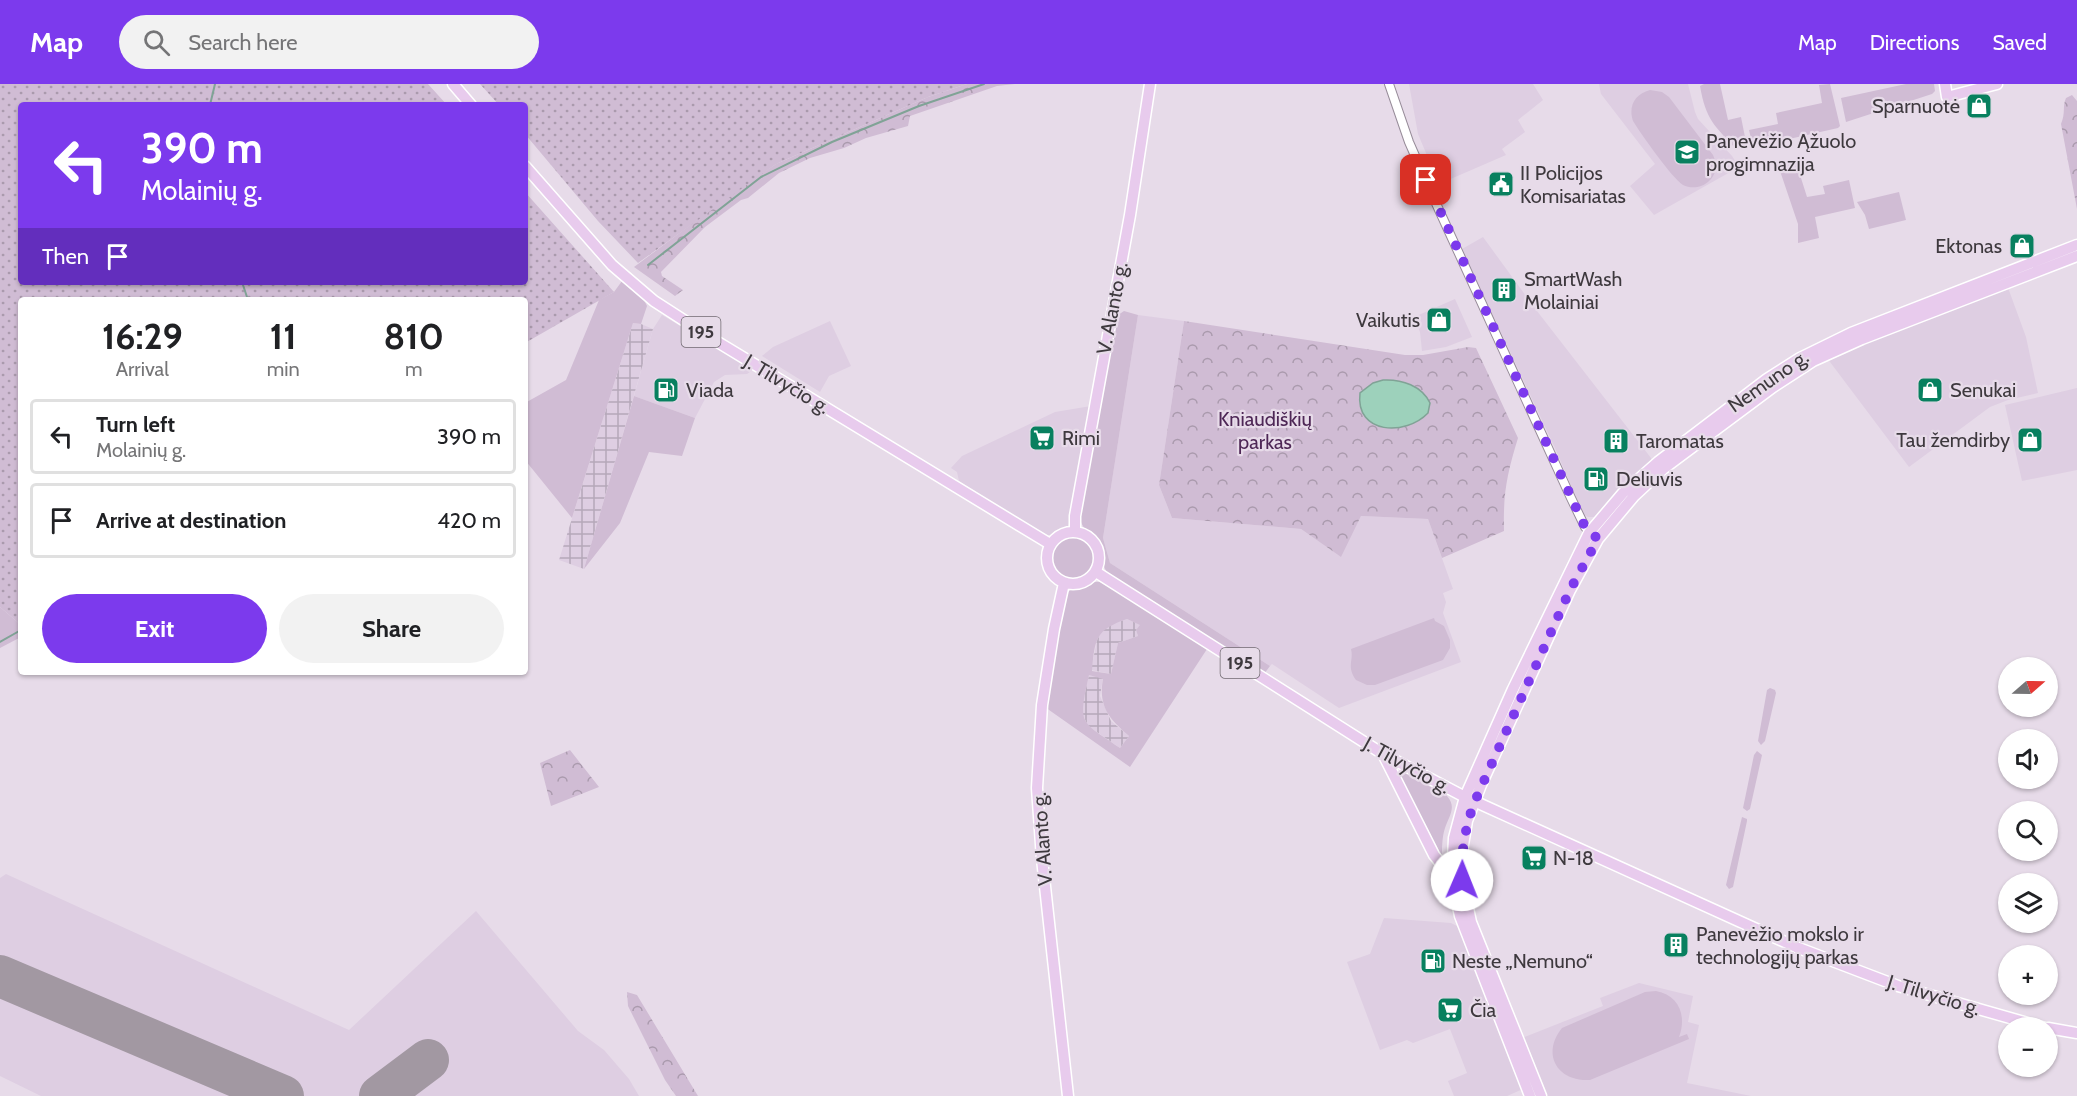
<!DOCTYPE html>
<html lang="en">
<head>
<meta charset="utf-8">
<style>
  body { margin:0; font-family:Cabin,sans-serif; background:#f2f2f2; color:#202124; height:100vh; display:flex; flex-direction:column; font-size:22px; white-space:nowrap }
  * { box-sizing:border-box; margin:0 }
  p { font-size:20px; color:#757577 }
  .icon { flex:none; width:33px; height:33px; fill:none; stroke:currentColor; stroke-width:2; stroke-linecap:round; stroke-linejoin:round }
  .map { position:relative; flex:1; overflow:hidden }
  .side { position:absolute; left:18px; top:213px; width:510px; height:378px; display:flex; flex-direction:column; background:#fff; border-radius:6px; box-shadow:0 2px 4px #0004 }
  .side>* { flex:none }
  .top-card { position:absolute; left:18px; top:18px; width:510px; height:183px; border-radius:6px; box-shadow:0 2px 4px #0004; background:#7c3aed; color:#fff; overflow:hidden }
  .needle { width:39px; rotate:70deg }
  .tools { position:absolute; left:1998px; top:573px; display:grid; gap:12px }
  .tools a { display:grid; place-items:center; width:60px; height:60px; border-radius:50%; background:#fff; box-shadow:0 2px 4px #0004; font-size:30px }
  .pin { position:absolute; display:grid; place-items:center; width:51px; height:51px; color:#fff; margin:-26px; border-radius:12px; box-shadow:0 3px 9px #0006 }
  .me { position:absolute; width:66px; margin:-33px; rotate:1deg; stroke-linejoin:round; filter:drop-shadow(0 0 4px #0008) }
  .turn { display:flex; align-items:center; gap:21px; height:126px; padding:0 24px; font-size:27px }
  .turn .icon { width:78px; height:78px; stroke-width:2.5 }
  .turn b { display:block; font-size:42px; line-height:51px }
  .then { display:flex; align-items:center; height:57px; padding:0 24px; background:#0003; gap:12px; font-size:22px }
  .eta { display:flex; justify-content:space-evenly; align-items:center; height:102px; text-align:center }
  .eta b { font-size:36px; font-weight:700; line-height:42px }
  .action { display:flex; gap:12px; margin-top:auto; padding:12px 24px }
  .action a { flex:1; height:69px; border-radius:36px; background:#7c3aed; color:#fff; font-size:24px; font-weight:700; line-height:69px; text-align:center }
  .action a+a { background:#f2f2f2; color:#202124 }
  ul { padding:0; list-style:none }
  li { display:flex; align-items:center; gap:18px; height:75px; margin:0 12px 9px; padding:0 12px; border:3px solid #e0e0e0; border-radius:6px }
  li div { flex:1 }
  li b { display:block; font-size:22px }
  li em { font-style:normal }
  header { display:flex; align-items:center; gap:36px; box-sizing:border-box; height:84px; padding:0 30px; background:#7c3aed; color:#fff }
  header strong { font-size:28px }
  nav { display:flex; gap:33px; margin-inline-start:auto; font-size:21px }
  .search { width:420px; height:54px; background:#f2f2f2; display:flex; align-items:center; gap:15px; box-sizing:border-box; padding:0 21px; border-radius:33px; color:#757577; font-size:22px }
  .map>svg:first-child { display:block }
  .built { fill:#decee2 }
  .industrial { fill:url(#industrial-grid) }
  .grass { fill:#d0bcd4; fill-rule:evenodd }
  .forest { fill:url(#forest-crowns) }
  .garden { fill:url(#garden-dots) }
  .water { fill:#9dd1bb; stroke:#80a396; stroke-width:1.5 }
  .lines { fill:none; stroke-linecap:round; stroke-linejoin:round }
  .stream { stroke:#80a396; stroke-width:2 }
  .runway { stroke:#a298a2; stroke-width:42 }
  .minor-casing { stroke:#978c99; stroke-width:10 }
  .major-casing { stroke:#fff; stroke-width:13 }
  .minor { stroke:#fff; stroke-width:8 }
  .major { stroke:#e8cbed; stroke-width:10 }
  .route { stroke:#7c3aed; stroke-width:10; stroke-dasharray:0 18 }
  .labels { text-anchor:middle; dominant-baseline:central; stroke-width:4.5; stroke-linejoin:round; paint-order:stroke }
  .shield { fill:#e7dbe9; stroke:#716a71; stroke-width:1.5 }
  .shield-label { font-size:18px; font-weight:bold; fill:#3e393e }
  .poi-label { font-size:20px; fill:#3e393e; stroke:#e7dbe9; text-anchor:start }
  .street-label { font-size:20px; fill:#3e393e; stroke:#e7dbe9 }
  .park-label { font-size:20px; fill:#4e2756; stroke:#e7dbe9 }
</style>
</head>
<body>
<header>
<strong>Map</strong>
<div class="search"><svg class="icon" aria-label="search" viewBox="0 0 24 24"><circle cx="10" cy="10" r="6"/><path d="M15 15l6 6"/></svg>Search here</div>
<nav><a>Map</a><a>Directions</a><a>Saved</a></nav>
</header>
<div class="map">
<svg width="2077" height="1012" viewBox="0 0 2077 1012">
  <defs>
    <pattern id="industrial-grid" width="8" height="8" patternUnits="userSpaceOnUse" patternTransform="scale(1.5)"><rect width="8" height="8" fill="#decee2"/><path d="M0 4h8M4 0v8" fill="none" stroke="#b5a8b9"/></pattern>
    <pattern id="forest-crowns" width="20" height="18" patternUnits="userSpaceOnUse" patternTransform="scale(1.5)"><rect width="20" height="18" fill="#d0bcd4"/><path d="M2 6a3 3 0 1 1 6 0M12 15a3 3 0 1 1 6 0" fill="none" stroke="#aa9aad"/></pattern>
    <pattern id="garden-dots" width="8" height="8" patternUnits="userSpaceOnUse" patternTransform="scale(1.5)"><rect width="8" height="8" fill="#d0bcd4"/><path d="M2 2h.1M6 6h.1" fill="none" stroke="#aa9aad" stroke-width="1.8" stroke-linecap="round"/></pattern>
  </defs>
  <rect width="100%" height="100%" fill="#e7dbe9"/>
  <path class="built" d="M1409 0H1533L1543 16 1518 36 1525 48 1502 65 1506 71 1439 100 1418 50Z
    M1599 0H1688L1695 28 1698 35 1732 72 1739 83 1654 131 1630 102 1655 80 1601 10Z
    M1483 153 1537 227 1651 374V378L1596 433H1588L1583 430 1555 364 1462 165Z
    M2007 201 2026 253 2038 309 2008 316 1990 323 1909 383 1827 274Z
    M1455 215 1472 253 1446 263 1422 267 1420 248 1414 233Z
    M662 231 753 286 747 290 725 291 714 298 695 334 634 312 653 245Z
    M1138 231 1184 237 1159 401 1172 434 1301 445 1340 472 1361 432 1428 435 1453 505 1443 509 1446 518 1443 529 1461 578 1339 624 1272 580 1270 582 1110 479 1103 454Z
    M830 237 851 282 829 292 820 308 762 272 773 263Z
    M2077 304V386L2022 397 2005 321Z
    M1091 322 1070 436 1068 442 1056 451H1047L1038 447 959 397 957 388 951 384 962 372 1055 328Z
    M6 790 349 946 476 827 578 947 604 966 629 995 639 1012H41L0 992V794Z
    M1384 834 1451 839 1459 843 1523 1005 1507 1012H1454L1448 997 1467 989 1450 945 1413 959 1407 956 1380 966 1347 878 1370 870Z
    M1639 899 1693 912 1688 938 1699 941 1687 999 1751 1012H1544L1522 954 1603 922 1600 914Z"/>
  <path class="industrial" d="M633 239 641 240 653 245 584 485 559 476Z
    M1127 535 1141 541 1136 546 1138 552 1118 559 1111 590 1091 586 1097 556 1102 547 1109 541Z
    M1089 591 1103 594 1100 612 1111 637 1129 652 1120 664 1088 642 1083 631 1082 622Z"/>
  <path class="grass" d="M1704 0H1720L1728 36 1741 33 1747 63 1736 65C1714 41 1706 36 1700 2Z
    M1830 0 1840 42 1838 44 1753 63 1749 46 1778 40 1776 29 1822 19 1819 1Z
    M1906 0H1934L1935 7 1932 10 1846 38 1841 14Z
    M1650 6 1662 8 1669 13 1713 71C1717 80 1717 90 1709 97 1702 104 1691 105 1683 101 1672 94 1641 50 1633 37 1628 22 1635 10 1650 6Z
    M1795 75 1807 113 1825 110 1823 102 1849 96 1855 124 1815 133 1819 154 1798 159V140L1778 81Z
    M1899 108 1906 136 1869 145 1865 131 1857 118Z
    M622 197 643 214 647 222 641 240 633 239 572 434 525 376V319L566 296 599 216 614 208Z
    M1124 227 1138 231 1103 454 1110 479 1270 582 1264 590 1110 492C1099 480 1106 471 1098 459 1092 449 1083 447 1080 435L1115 233Z
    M634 312 695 334 682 372 649 368 620 439 584 485Z
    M1050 474a23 23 0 1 1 46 0a23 23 0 1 1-46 0Z
    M1093 498H1100L1209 562 1130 683 1042 621 1067 509 1073 504ZM1127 535 1140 541 1136 546 1138 552 1118 559 1111 590 1092 587C1095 555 1095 546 1127 535ZM1089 591 1103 595C1098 622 1109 635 1129 652L1120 664C1079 636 1078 641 1089 591Z
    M0 523 21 541V553L0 564Z
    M1434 534 1435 537 1444 542 1450 556V564L1443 576 1375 601H1367L1356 596C1346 582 1354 577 1351 565Z
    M1770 604 1775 606 1776 609 1765 657 1761 661 1758 657 1767 606Z
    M1757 667 1762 671 1750 725 1747 727 1743 724 1754 671Z
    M1401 687 1447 712C1457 723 1449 732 1445 744 1442 753 1442 764 1442 773L1400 692Z
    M1742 733 1747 735V737L1733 803 1729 805 1726 801Z
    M1656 907C1679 911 1687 932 1679 953L1687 950 1689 955 1590 996C1557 998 1541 970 1562 944L1645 908Z"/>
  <path class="forest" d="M967 0H1015L997 2 910 32 908 42 866 54 844 64 810 74 779 89 748 114 741 116 705 143 661 188 662 192 683 206 675 212 634 183 737 106 776 80 928 13Z
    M2072 11 2077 17V125L2061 40C2066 28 2062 23 2066 14Z
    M1184 237 1405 271H1423L1468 263 1476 264 1518 354C1507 390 1503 409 1504 447L1442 474 1428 435 1361 432 1341 473 1301 445 1172 434 1159 401Z
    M570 666 599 703 551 722 540 679Z
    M627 908 637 911 698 1012H676L665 996 628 922Z"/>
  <path class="garden" d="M0 0H428L447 21H21V198H525V108L614 208 525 259V216H21V541L0 523Z
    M480 0H967L928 13 776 80 638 179 598 137 525 50V21H499Z"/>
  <path class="water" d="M1383 296C1402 295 1422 302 1430 319L1428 329C1406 352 1355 351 1360 309L1373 299Z"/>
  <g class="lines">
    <path class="stream" d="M210 21 215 0
      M648 181 761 93 832 58 919 22 984 0
      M242 198 248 216
      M0 558 21 546"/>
    <path class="runway" d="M0 892 283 1012
      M380 1012 428 976"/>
    <g class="minor-casing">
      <path id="minor" d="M1389 0 1409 58 1434 115 1571 414 1585 443 1592 451"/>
    </g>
    <g class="major-casing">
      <path id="major" d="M453 0 471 21
        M1945 0 1947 13 1997 0
        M525 82 612 181 654 217 716 257 1050 460
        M1075 447V432L1130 131 1150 0
        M1047 474a26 26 0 1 1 52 0a26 26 0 1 1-52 0Z
        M1096 488 1383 670 1465 713 1796 863 1898 902 2045 944
        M1064 499 1054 545 1042 621 1037 704 1042 775 1068 1012
        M1383 670 1434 771 1452 794
        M2048 944 2077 949
        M1530 1012 1460 832 1452 794 1454 754 1465 713 1513 605 1589 449 1623 409 1658 378 1767 295 1800 274 1851 249 2077 161
        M1541 1012 1471 838 1462 796 1461 773 1467 737 1481 701 1570 506 1598 455 1634 412 1663 385 1773 303 1813 277 1862 255 2077 172"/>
    </g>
    <use href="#minor" class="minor"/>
    <use href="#major" class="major"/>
  </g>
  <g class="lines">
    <path class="route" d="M1426 96 1578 428 1585 443 1598 455 1570 506 1475 717C1465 743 1461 768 1462 796"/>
  </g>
  <defs>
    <g id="shop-square" transform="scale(1.35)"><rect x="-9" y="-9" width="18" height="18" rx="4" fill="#08805f" stroke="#e7dbe9"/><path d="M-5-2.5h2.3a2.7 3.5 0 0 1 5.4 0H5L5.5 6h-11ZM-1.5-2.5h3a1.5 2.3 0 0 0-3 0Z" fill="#fff"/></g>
    <g id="school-square" transform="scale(1.35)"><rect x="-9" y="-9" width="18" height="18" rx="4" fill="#08805f" stroke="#e7dbe9"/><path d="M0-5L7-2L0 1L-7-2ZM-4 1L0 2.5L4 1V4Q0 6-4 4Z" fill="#fff"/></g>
    <g id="civic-square" transform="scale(1.35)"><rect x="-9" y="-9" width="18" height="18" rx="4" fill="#08805f" stroke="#e7dbe9"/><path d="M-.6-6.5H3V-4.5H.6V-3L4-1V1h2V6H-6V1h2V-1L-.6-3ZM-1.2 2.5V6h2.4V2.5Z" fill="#fff"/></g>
    <g id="building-square" transform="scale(1.35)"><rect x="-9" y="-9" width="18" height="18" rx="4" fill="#08805f" stroke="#e7dbe9"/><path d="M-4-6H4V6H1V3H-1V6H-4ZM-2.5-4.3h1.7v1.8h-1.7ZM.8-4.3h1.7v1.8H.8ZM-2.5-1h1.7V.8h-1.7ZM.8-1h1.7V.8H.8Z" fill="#fff"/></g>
    <g id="fuel-square" transform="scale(1.35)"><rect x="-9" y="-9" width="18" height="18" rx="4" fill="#08805f" stroke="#e7dbe9"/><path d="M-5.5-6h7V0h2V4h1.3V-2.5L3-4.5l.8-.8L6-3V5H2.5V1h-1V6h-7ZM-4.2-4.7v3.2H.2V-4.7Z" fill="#fff"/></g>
    <g id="supermarket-square" transform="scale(1.35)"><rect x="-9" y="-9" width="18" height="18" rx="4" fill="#08805f" stroke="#e7dbe9"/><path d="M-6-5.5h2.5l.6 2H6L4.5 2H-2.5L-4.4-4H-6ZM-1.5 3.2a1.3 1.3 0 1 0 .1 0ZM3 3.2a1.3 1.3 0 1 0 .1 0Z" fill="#fff"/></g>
  </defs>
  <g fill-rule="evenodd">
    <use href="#shop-square" x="1979" y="22"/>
    <use href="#school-square" x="1687" y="68"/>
    <use href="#civic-square" x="1501" y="100"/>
    <use href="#shop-square" x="2022" y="162"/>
    <use href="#building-square" x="1504" y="206"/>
    <use href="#shop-square" x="1439" y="236"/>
    <use href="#fuel-square" x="666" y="306"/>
    <use href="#shop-square" x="1930" y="306"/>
    <use href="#supermarket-square" x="1042" y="354"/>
    <use href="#shop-square" x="2030" y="356"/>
    <use href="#building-square" x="1616" y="357"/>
    <use href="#fuel-square" x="1596" y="395"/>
    <use href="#supermarket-square" x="1534" y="774"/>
    <use href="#building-square" x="1676" y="861"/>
    <use href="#fuel-square" x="1433" y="877"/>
    <use href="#supermarket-square" x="1450" y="926"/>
  </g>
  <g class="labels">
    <g class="shield">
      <rect x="681.5" y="233" width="39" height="30" rx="4.5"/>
      <rect x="1220.5" y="564" width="39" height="30" rx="4.5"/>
    </g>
    <g class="shield-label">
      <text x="701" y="248">195</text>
      <text x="1240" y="579">195</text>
    </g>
    <g class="poi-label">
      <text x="1960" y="22" text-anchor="end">Sparnuotė</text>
      <text x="1706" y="57">Panevėžio Ąžuolo<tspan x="1706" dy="23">progimnazija</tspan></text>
      <text x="1520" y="89">II Policijos<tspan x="1520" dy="23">Komisariatas</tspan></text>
      <text x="2002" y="162" text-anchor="end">Ektonas</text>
      <text x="1524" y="195">SmartWash<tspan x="1524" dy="23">Molainiai</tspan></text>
      <text x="1420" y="236" text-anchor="end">Vaikutis</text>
      <text x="686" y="306">Viada</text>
      <text x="1950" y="306">Senukai</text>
      <text x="1062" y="354">Rimi</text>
      <text x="2010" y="356" text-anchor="end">Tau žemdirby</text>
      <text x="1636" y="357">Taromatas</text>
      <text x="1616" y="395">Deliuvis</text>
      <text x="1553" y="774">N-18</text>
      <text x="1696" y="850">Panevėžio mokslo ir<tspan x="1696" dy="23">technologijų parkas</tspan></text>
      <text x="1452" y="877">Neste „Nemuno“</text>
      <text x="1470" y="926">Čia</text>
    </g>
    <g class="street-label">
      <text transform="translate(1112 224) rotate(-79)">V. Alanto g.</text>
      <text transform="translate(1768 297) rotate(-35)">Nemuno g.</text>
      <text transform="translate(787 300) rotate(31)">J. Tilvyčio g.</text>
      <text transform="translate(1407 681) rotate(29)">J. Tilvyčio g.</text>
      <text transform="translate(1042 755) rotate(-94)">V. Alanto g.</text>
      <text transform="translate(1934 911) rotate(17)">J. Tilvyčio g.</text>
    </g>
    <g class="park-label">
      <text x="1265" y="335">Kniaudiškių<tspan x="1265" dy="23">parkas</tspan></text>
    </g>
  </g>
</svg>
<div class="tools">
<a><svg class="needle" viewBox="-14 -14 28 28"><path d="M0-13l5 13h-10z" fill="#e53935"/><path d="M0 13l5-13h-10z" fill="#757577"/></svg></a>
<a><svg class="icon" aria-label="sound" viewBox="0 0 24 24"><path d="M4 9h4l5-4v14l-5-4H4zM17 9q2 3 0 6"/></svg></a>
<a><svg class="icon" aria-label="search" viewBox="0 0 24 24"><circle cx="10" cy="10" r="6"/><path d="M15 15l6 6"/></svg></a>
<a><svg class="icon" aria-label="layers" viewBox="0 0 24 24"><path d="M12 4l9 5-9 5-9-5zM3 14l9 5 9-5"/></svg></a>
<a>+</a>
<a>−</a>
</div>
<div class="pin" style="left:1426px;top:96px;background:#d93025"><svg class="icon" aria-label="arrive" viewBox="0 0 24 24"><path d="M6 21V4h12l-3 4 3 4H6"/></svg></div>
<svg class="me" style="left:1462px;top:796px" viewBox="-20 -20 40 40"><circle r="19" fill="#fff"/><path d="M0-13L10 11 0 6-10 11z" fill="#7c3aed"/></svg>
<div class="top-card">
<div class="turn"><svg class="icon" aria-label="left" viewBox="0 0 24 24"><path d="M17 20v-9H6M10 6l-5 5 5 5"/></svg><div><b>390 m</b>Molainių g.</div></div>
<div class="then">Then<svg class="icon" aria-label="arrive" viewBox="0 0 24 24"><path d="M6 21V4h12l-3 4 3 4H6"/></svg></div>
</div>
<section class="side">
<div class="eta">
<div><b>16:29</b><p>Arrival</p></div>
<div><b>11</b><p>min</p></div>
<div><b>810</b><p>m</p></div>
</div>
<ul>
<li><svg class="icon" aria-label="left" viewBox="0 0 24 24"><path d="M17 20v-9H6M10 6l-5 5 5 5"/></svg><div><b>Turn left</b><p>Molainių g.</p></div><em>390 m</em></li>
<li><svg class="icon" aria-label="arrive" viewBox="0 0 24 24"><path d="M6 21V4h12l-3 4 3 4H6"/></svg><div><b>Arrive at destination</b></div><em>420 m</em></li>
</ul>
<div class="action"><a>Exit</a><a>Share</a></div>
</section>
</div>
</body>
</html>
